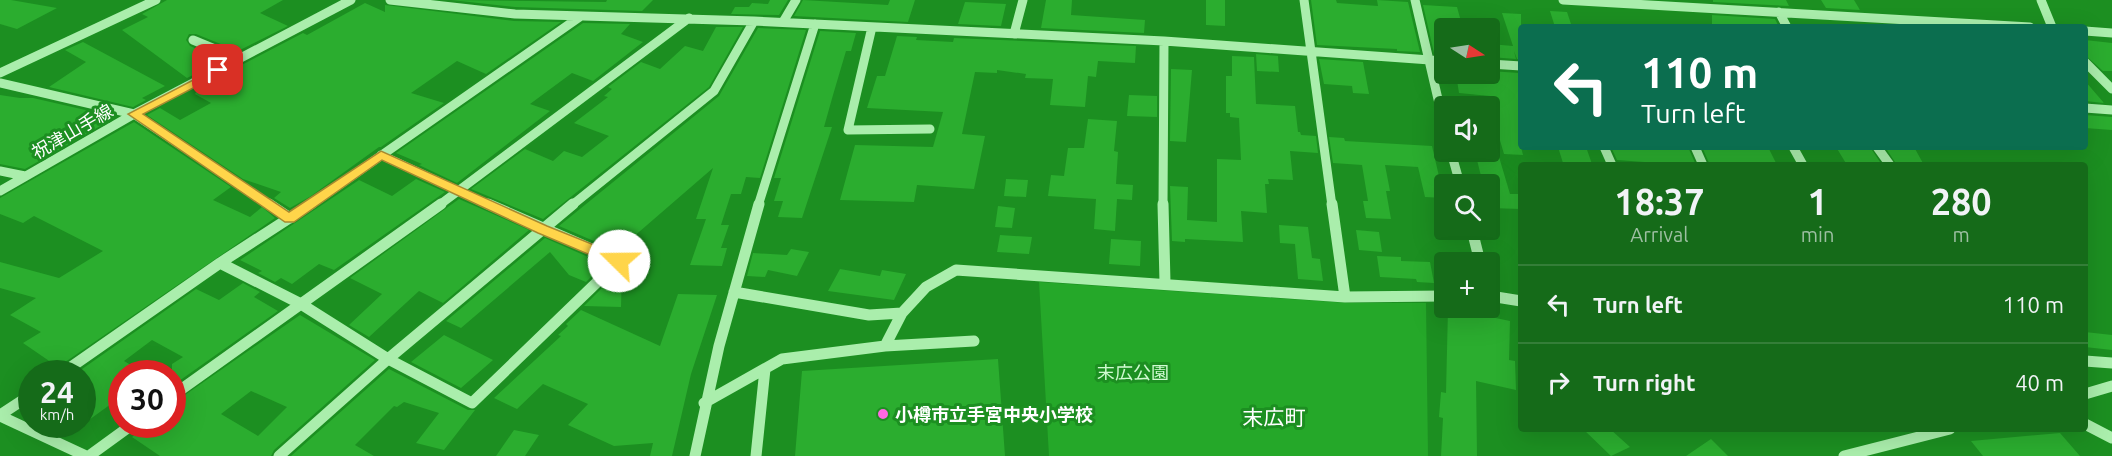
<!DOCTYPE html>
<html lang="en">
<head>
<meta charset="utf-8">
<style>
  body { margin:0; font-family:Ubuntu,"Noto Sans JP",sans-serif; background:#1e7022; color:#f1f3f6; height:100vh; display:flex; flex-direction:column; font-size:22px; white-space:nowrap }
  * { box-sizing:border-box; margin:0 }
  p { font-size:20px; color:#9dbfa2 }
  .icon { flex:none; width:33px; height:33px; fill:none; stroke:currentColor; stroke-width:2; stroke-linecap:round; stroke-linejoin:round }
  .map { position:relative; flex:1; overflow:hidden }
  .drawer { position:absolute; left:1518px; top:162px; width:570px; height:270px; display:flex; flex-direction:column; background:#156b19; border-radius:6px; box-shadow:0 6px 24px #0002 }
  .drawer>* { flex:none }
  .hud { position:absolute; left:1518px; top:24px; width:570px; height:126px; border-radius:6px; box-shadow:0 6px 24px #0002; background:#0b6e4f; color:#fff; overflow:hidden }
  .needle { width:39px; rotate:102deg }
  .fabs { position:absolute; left:1434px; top:18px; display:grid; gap:12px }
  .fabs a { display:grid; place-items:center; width:66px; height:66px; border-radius:6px; background:#156b19; box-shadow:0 6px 24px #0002; font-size:30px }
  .speed { position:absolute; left:18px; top:360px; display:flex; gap:12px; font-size:30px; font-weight:700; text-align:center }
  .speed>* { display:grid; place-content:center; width:78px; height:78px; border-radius:50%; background:#156b19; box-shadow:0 6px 24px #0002; line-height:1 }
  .speed small { font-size:15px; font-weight:400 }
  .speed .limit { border:9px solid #d22; background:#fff; color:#111 }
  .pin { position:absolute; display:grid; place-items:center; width:51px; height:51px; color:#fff; margin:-26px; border-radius:12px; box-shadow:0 3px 9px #0006 }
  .me { position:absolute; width:66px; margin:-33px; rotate:292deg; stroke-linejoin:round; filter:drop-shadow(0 0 4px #0008) }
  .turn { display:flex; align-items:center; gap:21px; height:126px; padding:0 24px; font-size:27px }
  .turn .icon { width:78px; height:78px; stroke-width:2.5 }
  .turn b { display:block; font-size:42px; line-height:51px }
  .eta { display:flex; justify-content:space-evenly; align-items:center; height:102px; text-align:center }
  .eta b { font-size:36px; font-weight:700; line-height:42px }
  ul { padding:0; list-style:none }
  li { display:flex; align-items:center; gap:18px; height:78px; padding:0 24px; border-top:2px solid #347e38 }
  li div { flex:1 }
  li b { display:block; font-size:22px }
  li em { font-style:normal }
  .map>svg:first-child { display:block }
  .green { fill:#25a829 }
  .building { fill:#2bad2f; fill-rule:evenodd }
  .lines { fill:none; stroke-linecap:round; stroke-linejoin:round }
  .minor-far1 { stroke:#aaeeac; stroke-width:9 }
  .minor { stroke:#aaeeac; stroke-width:11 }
  .route { fill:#ffd54a; stroke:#a68a30; stroke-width:1.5 }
  .poi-dot { fill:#fe68e1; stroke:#1c8f21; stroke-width:2 }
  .labels { text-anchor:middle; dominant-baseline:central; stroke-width:6; stroke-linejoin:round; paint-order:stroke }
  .street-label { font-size:18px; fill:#fff; stroke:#1c8f21 }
  .park-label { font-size:18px; fill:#d0fad1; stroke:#1c8f21 }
  .poi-label { font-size:18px; font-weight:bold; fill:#fff; stroke:#1c8f21; text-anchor:start }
  .quarter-label { font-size:21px; fill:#fff; stroke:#1c8f21 }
</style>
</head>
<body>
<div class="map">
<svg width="2112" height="456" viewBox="0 0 2112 456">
  <rect width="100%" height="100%" fill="#1c8f21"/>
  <path class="green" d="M1039 282 1349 303H1426L1428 456H1049Z"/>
  <path class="building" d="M0 0H11L57 8 17 29 0 24Z
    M167 0H283L260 13 288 26 238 51 196 34H189L186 40 190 46 223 60 187 78 122 30 148 17 142 14Z
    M451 0 606 2 607 0H653L642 11 515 7Z
    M770 0H788L779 15 731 14 735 7H749L752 3 768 4Z
    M803 0 888 5 890 0H915L908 22 794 16Z
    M1046 0H1072L1071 15 1145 20 1144 33 1041 28Z
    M1206 0H1225V26L1206 25Z
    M1311 0H1336L1337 3 1378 6 1377 0 1408 2 1420 52 1397 51V49L1317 45Z
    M1713 0H1786L1789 6 1713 2Z
    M1821 0H1854L1860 10 1826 8Z
    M965 2 1006 4 1001 26 958 24Z
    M365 3 385 12V5L514 21 561 22 486 74 457 61 411 93 444 103 381 147H379L311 196 290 208 274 198 281 192 243 179 147 115 160 108 180 120 211 103 195 94 199 87 303 33 307 35Z
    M1423 5 1457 7 1462 25H1440L1444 54 1434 53Z
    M1550 11 1567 12 1572 27H1555Z
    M1502 13 1521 14V59H1517L1514 51 1516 59 1490 57V44L1513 46Z
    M1712 15 1775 19 1779 27H1712Z
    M583 23 630 24 621 34 643 42 593 81 572 73 530 104 550 111 457 183 419 165 422 164 396 153Z
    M716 27H743L709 87 543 219 471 189 525 149 553 161 564 151 582 157 609 136 574 123 608 97 604 96 612 89 608 87 641 62 660 69 685 46 703 51Z
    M758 28 806 30 760 178 746 177 741 194H731L721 225H729L721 248H727L722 266 690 265 706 219H696L713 168 617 251 559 226 719 96Z
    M820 31 856 33 851 51H846L833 95 824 127H832L802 218 778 217 783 201H774L781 178H774Z
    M897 36 917 37 916 40 953 42 954 38 1136 46 1135 63 1098 61 1096 77 1088 76 1085 107 1050 105 1053 79 1025 78 1026 74 997 70V73L975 72 962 134 985 136 974 189 917 185 914 202 840 200 855 145 933 147 943 112 867 108 877 76H885Z
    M2085 40 2112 43V71H2103L2085 55Z
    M83 42 165 86 142 98 146 100 133 107 49 87 86 62 65 50Z
    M1256 54 1278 56 1279 72 1257 71Z
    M1232 56 1254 57 1256 104 1295 106 1298 132H1300L1301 135 1316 136 1318 153 1290 151 1293 180 1268 179 1269 184H1265L1267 213 1241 211 1243 242 1185 239V242L1172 241 1170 186 1188 187 1187 220 1217 222V159L1241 160 1239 118 1230 117V113H1226V76H1232Z
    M1319 59 1363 62 1369 94 1353 93 1352 86 1324 84Z
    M1171 69 1192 70 1186 142 1170 141Z
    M1490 71 1519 73 1521 85V147L1523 155 1504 154 1496 127H1490V96L1459 93 1456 74H1490Z
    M2085 81 2104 103 2085 101Z
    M0 95 20 98H33L116 117 25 169 0 164Z
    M1129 95 1157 96V117L1127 116Z
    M2085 115 2112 117V130L2085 128Z
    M1088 119 1117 121 1114 151 1118 152 1116 184 1133 185 1132 200 1117 199 1115 231 1094 229 1096 199 1048 196 1051 175 1064 176 1068 148H1084Z
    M134 122 231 187 213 200 250 217 262 207 275 218 58 367 23 343 41 332 10 315 36 298 0 288V262L59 278 103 251 34 216 23 223 0 214V198Z
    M1329 137 1344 138 1345 141 1432 146 1444 198 1425 197 1418 167 1385 165 1390 191H1386L1391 219 1366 218 1363 201H1368L1362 165 1333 163Z
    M1490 140H1494L1510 194H1518L1521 209 1490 208V176H1481L1476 156 1490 157Z
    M1558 147H1586L1592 164 1563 163Z
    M1611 147H1688L1696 165H1659L1658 163 1617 160Z
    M1702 147H1768L1777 165H1710Z
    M1836 147H1870L1882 165H1847Z
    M1885 147H1914L1924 165H1897Z
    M416 179 445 192 334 270 319 264 292 284 281 278 275 282 258 273 262 271 240 260 359 180 392 196Z
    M1006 179 1028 180 1026 197 1004 196Z
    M459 199 529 230 443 303 419 291 369 337 349 325 382 294 350 278Z
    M998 206 1015 208 1012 228 995 227Z
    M1279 225 1308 227 1312 258 1320 259 1323 281 1298 279 1295 244 1280 243Z
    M1356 230 1379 232 1382 252 1359 250Z
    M1000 235 1032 237 1029 254 997 252Z
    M545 238 604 264 586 282 569 275 550 252 461 328 446 321Z
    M1111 239 1141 241 1140 266 1109 264Z
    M791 249 809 252 797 276 768 270 765 277 747 276 753 253 787 255Z
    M1377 256 1401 257V261L1430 262 1434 283 1417 282 1416 279 1380 277Z
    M840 269 880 276 882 270 906 274 894 300 828 291Z
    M622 270 621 307 584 306 602 288Z
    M243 283 260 292 254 297 278 311 172 386V364L183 357 152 340 124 361 146 374H122V396L82 425V374H75L196 289 219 300Z
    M678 294 717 295 691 374 672 456H650L653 443 614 446 568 425 588 404 543 384 517 409 494 398 561 336 558 335 568 326 566 324 581 310 660 346Z
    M1448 308 1510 321 1509 360 1515 361 1516 390 1476 381 1477 456H1441L1443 418 1439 417 1441 392 1446 393Z
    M300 315 375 360 274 450 271 456H160L132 437 149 424H172V404ZM251 391 287 407 258 436 221 414Z
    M2085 332 2112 335V350L2085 347Z
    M444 335 493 360 461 388 411 362Z
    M998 359 1005 456H795L802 371Z
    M389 369 468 410H475L444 450 416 443 439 413 404 402 397 407 394 406 355 445 374 456H291Z
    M1583 429H1610L1630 447 1611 456Z
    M514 430 539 435 525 456H496Z
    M2060 433 2080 456H1983L1971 441Z
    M1711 439 1728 456H1686Z"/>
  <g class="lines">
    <path class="minor-far1" d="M390 0 515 14 754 21 1164 41 1444 61
      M1304 0 1332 206
      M1415 0 1444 125
      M1563 0 2030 27
      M2041 0 2052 27
      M1779 12 1787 27
      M783 22 796 0
      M872 27 848 130 930 129
      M2085 31 2112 33
      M1014 34 1023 0
      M193 40 239 59
      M2085 62 2112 89
      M1490 64 1521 66
      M0 73 156 0
      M0 83 134 114 272 206
      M2085 108 2112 110
      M1604 147 1612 165
      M1695 147 1703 165
      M1793 147 1803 165
      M1877 147 1890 165
      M1451 152 1460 184
      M381 155 491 206
      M0 171 25 176
      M0 191 134 114 351 0
      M309 206 581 16
      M438 206 689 18
      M571 206 714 91 754 21
      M758 206 815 24
      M1163 206 1164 41"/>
    <path class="minor" d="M269 204 290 218
      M1163 204 1165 282
      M1332 204 1345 297
      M1472 230 1480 262
      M220 263 301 304 388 359 472 403 619 261 488 204
      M734 292 869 315 902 313 926 287 956 270 1345 297 1444 296
      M1490 296 1521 301
      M885 346 902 313
      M2085 361 2112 363
      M61 374 220 263 311 204
      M2085 394 2112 386
      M172 396 441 204
      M704 403 782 359 885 346 974 341
      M0 415 32 394
      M0 416 86 456
      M2085 424 2112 438
      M89 456 133 424
      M279 456 388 359 573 204
      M695 456 719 346 759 204
      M756 456 765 369
      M1844 456 1950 429"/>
  </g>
  <path class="route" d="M218 67 222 68V73L143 114 289 212 381 151 547 226 624 257 626 261 619 266 614 265 538 233 382 160 294 222H285L128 114Z"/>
  <circle class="poi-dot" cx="883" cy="414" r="6"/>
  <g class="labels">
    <g class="street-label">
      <text transform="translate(72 131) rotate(-30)">祝津山手線</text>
    </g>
    <g class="park-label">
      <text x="1133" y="372">末広公園</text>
    </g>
    <g class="poi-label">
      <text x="895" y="414">小樽市立手宮中央小学校</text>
    </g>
    <g class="quarter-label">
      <text x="1274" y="417">末広町</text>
    </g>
  </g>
</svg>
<div class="fabs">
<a><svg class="needle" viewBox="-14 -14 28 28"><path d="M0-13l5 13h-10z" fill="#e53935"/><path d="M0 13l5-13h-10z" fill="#9dbfa2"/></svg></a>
<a><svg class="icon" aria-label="sound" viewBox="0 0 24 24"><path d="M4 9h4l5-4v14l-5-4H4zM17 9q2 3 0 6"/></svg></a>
<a><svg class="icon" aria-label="search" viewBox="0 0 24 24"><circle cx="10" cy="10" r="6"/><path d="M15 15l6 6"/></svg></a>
<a>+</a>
</div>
<div class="speed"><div>24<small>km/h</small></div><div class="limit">30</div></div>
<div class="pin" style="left:218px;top:70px;background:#d93025"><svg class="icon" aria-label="arrive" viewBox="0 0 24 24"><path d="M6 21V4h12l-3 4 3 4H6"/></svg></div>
<svg class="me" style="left:619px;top:261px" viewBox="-20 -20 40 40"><circle r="19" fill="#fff"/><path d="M0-13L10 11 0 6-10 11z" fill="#ffd54a"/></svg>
<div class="hud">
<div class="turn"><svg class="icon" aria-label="left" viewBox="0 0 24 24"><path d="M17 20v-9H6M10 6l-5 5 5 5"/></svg><div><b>110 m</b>Turn left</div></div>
</div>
<section class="drawer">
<div class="eta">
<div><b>18:37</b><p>Arrival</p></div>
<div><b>1</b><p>min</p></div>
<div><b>280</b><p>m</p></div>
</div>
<ul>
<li><svg class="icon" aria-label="left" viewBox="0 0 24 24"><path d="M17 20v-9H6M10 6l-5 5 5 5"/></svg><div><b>Turn left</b></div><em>110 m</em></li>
<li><svg class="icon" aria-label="right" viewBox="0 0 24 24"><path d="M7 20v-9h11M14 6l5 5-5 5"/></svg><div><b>Turn right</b></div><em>40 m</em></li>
</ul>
</section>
</div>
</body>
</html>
